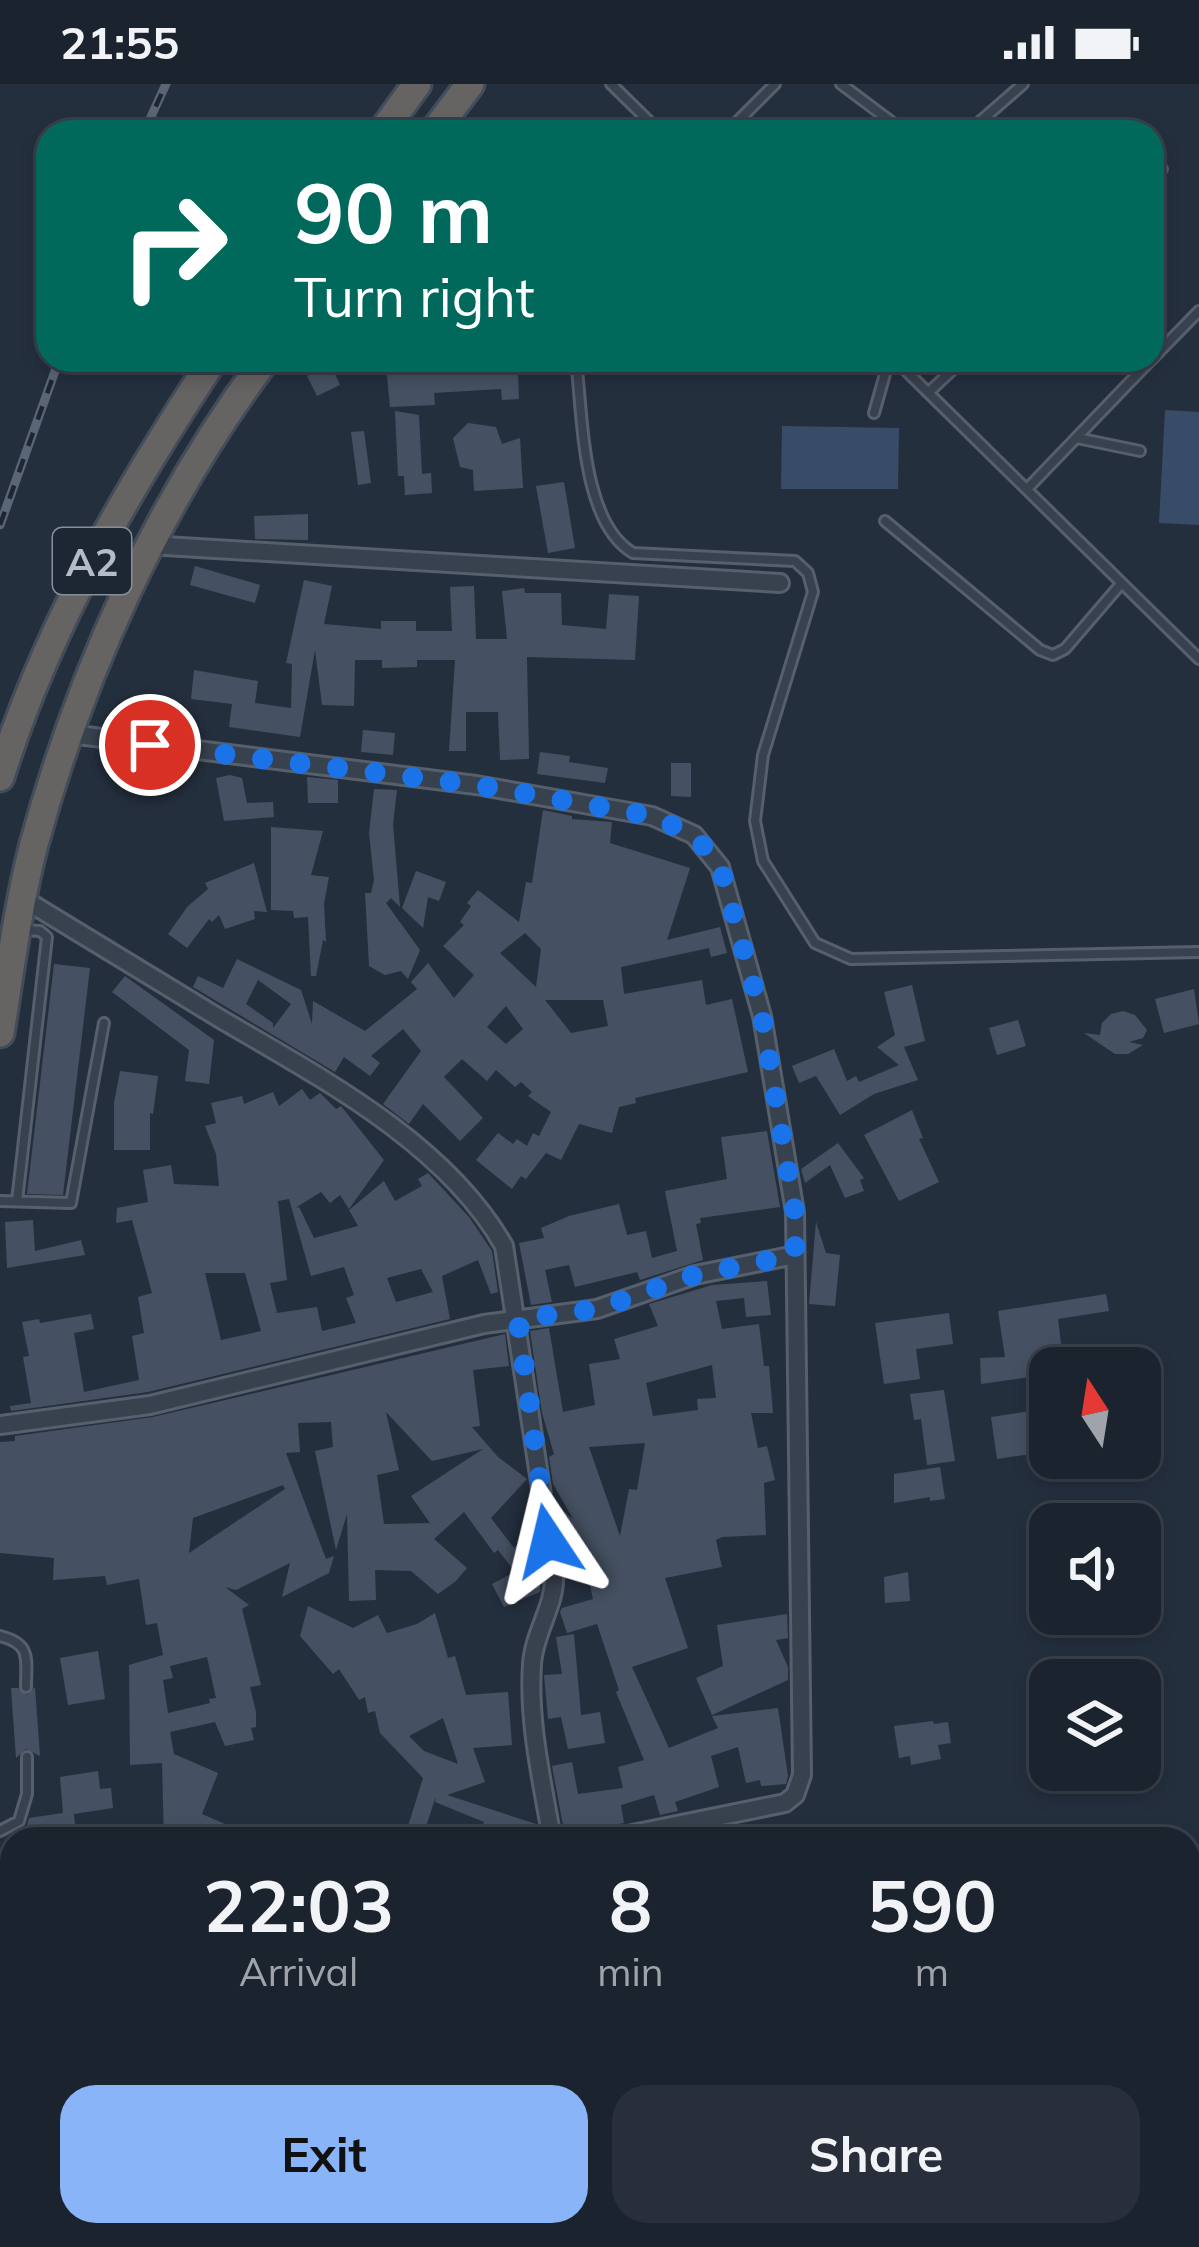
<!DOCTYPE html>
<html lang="en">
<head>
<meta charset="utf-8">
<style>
  body { margin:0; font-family:Mulish,sans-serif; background:#282f3a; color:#f1f3f6; height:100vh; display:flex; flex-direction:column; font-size:45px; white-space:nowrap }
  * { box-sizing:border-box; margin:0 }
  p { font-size:39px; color:#a0a4aa }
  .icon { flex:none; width:66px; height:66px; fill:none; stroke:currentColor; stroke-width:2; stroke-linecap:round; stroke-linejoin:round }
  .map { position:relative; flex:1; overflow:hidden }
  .side { position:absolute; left:0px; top:1743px; width:1200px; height:420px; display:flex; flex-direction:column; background:#1b232e; border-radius:36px 36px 0 0; box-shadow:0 6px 18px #0003,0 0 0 3px #39404a }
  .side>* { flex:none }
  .top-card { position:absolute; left:36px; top:36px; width:1128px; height:252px; border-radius:36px; box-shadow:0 6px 18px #0003,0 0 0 3px #39404a; background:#00695c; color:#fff; overflow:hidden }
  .needle { width:78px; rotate:348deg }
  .buttons { position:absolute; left:1029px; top:1263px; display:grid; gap:24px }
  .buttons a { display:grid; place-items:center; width:132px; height:132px; border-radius:24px; background:#1b232e; box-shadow:0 6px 18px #0003,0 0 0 3px #39404a; font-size:60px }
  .pin { position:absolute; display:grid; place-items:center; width:102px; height:102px; color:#fff; margin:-51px; border:6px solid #fff; border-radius:50%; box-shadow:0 3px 12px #0007 }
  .me { position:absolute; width:132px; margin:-66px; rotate:350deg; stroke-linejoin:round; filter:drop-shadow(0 0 9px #0008) }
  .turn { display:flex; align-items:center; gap:42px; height:252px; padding:0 60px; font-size:54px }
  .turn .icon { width:156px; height:156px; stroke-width:2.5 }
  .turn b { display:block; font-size:84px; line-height:102px }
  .eta { display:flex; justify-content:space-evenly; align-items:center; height:204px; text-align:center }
  .eta b { font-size:72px; font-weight:700; line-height:84px }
  .cta { display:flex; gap:24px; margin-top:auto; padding:24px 60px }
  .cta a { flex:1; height:138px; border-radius:36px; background:#8ab4f8; color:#111; font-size:48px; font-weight:700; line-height:138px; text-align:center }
  .cta a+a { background:#282f3a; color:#f1f3f6 }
  .status { display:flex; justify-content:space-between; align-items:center; height:84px; padding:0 60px; background:#1b232e; direction:ltr }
  .status svg { height:33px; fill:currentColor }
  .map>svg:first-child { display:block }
  .water { fill:#394c67 }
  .building { fill:#455162; fill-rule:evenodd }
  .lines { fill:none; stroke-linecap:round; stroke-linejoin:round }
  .service-casing { stroke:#565f6c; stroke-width:14 }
  .minor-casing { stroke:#565f6c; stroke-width:22 }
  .trunk-casing { stroke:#434c59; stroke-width:33 }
  .service { stroke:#38414e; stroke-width:8 }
  .minor { stroke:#38414e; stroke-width:16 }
  .trunk { stroke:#656462; stroke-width:27 }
  .rail-casing { stroke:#5a6575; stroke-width:9 }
  .rail { stroke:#1d2633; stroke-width:4.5; stroke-dasharray:14; stroke-linecap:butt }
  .route { stroke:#1a73e8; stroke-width:21; stroke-dasharray:0 37.8 }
  .labels { text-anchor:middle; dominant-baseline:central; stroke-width:9; stroke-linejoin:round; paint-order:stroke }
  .shield { fill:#1d2633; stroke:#878f9c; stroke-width:3 }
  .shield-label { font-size:39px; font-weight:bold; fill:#b4bcc9 }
</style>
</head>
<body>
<div class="status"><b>21:55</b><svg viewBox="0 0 49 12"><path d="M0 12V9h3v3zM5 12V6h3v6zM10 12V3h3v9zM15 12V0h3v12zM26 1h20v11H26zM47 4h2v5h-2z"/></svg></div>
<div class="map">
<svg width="1199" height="2163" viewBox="0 0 1199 2163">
  <rect width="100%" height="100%" fill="#242f3e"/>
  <path class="water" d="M1165 326 1199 328V441L1159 439Z
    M782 342 899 344 898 405H781Z"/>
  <path class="building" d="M502 279V288L518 287 519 315 502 316 501 305 434 309 435 321 390 323 386 282 399 280 400 286Z
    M331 281 340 301 317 312 307 292Z
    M395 327 419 331 422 390 431 389 432 409 405 411 404 392H398Z
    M468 339 496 343 502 360 520 354 523 404 474 407 473 386 460 383 453 354Z
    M364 347 371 399 358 401 351 348Z
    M564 398 575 464 548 469 536 402Z
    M308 430V456L255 455 254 432Z
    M195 482 260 501 255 519 190 501Z
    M304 496 332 502 324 540 381 545V537H416V547H452L450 503 474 502 476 555H507L502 507 524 504 525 509H561L562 541 606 545 609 510 639 512 635 576 527 573 529 675 500 676 498 628H466V667H449L455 576H417V583L382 584V576H355L354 622 322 621 315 566 300 653 229 643 232 620 191 615 194 586 258 597 255 619 291 624 292 580 286 579Z
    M363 646 395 649 393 671 361 668Z
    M540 668 570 672 569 678 608 684 605 699 537 690Z
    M671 679H691V713L671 712Z
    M230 691 242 694 247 719 273 718 274 733 224 737 216 694Z
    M307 693 338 696V719H308Z
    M374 705 397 706 393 740 400 823 391 814 386 819 420 866 408 895 401 887 385 891 369 882 365 809H371L374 796 369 749Z
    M543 726 572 732V735L612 738 610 759 690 784 667 856 720 843 727 869 711 873 709 864 621 883 624 910 702 896 706 921 732 915 748 988 635 1014 636 1019 619 1023 612 1049 579 1040 561 1076 546 1069 526 1095 521 1092 512 1105 476 1076 498 1049 513 1060 517 1055 527 1062 533 1049 539 1052 551 1028 528 1012 532 1008 521 998 515 1003 496 986 487 997 462 975 444 993 483 1034 460 1057 423 1020 409 1040 383 1020 421 967 403 945 371 972 380 979 370 992 344 973 335 988 193 903 198 892 223 904 237 875 301 906 312 940 313 917 365 947 417 905 411 898 428 879 454 914 474 891 443 862 464 841 460 838 471 822 467 819 478 806 519 838 526 798 532 799ZM525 849 541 865 536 903 500 869ZM258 896 291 920 273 944V939L246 920ZM545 916H603L608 942 571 949ZM506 922 523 945 506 960 487 943Z
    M271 743 323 747 311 791 329 793 324 820 326 858 323 856 316 892H311L308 833 294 834 293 827 271 826Z
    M254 779 267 828 254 827 255 835 225 845 219 831 212 838 209 835 187 864 168 850 188 822 208 805 205 799Z
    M416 787 446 798 439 817 428 813 423 844 402 824Z
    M54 880 90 884 63 1111 27 1110Z
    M125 892 214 956 209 1000 185 997 189 966 112 908Z
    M912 901 925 957 904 963 918 996 874 1010 840 1031 816 992 799 999 792 982 834 965 847 997 856 992 859 998 899 981 877 963 895 951 884 908Z
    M1194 905 1199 940 1164 949 1155 915Z
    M1123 927 1135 931 1147 946 1143 954 1129 958 1143 961 1128 970H1115L1084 949 1100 951 1102 939 1111 930Z
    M1018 936 1026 962 997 971 989 944Z
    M120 987 158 992 153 1030 150 1029V1066H114V1019Z
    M302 1005 310 1016 320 1009 336 1025 341 1022 384 1076 349 1125 340 1111 330 1119 321 1108 295 1124 299 1123 314 1154 358 1142 349 1126 384 1097 395 1117 422 1102 418 1095 428 1089 469 1133 492 1167 498 1208 491 1210 478 1176 442 1192 450 1235 148 1308 11 1327 10 1322 31 1319 23 1273 29 1272 22 1238 39 1235 40 1239 91 1230 94 1245 74 1249 84 1308 139 1296 132 1252 144 1249 138 1213 152 1209 132 1136 116 1139 117 1124 148 1118 143 1086 171 1081 174 1100 219 1102 216 1070 205 1042 216 1039 211 1019 242 1012 244 1020 273 1008 279 1022ZM289 1115 311 1192 344 1183 354 1211 346 1214 356 1239 322 1247 317 1223 277 1229 270 1199 287 1196 278 1117ZM421 1185 433 1208 396 1218 387 1194ZM205 1189H245L261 1247 221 1256Z
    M912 1026 923 1054 919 1055 939 1098 899 1117 864 1051Z
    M767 1047 780 1123 700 1134 701 1139 696 1140 703 1176 640 1196 637 1188 575 1203 569 1181 545 1186 552 1218 531 1221 519 1159 544 1154 541 1144 569 1132 619 1120 627 1151 646 1147 652 1174 677 1167 665 1107 727 1095 721 1053Z
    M838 1059 864 1094 860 1096 864 1107 845 1114 830 1081 805 1099 801 1085Z
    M33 1136 35 1167 81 1156 85 1171 7 1184 5 1138Z
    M816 1138 826 1169 840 1171 835 1222 809 1220Z
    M767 1197 771 1231 746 1233 744 1214 716 1217 722 1245 759 1240 764 1282H769L773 1329H751L758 1364 767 1362 775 1396 764 1399 766 1451 722 1453 716 1456 722 1483 665 1494 688 1564 632 1583 669 1664 718 1644 712 1632 778 1624 788 1692 786 1700 761 1702 760 1696 746 1699 738 1663 711 1672 719 1703 675 1718 678 1727 660 1731 654 1711 621 1721 624 1739 604 1743 596 1752 590 1753 588 1741 564 1747 552 1682 572 1678 578 1710 623 1704 618 1683 644 1676 616 1608 619 1606 597 1540 567 1549 560 1528 562 1524 593 1515 587 1487 572 1493 570 1489 567 1490 556 1421 573 1435 553 1400 549 1373 554 1370 542 1329 530 1247 549 1244 563 1328 595 1321 589 1280 620 1275 614 1255 658 1242 649 1220 712 1201ZM712 1281 716 1314 697 1315 698 1326 653 1332 646 1299ZM645 1359 637 1406 629 1405 620 1452 589 1363Z
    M1106 1210 1109 1227 1058 1235 1064 1284H1050V1290L981 1300 980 1274 1005 1273 998 1227Z
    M949 1229 953 1260 916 1265 920 1295 884 1300 875 1239Z
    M505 1250 509 1282 473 1286 480 1342 472 1343 498 1373 527 1395 491 1434 514 1464 519 1459 541 1490 540 1508 504 1523 492 1500 515 1488 498 1466 494 1469 464 1428 434 1455 467 1484 456 1497 438 1510 411 1487 375 1486 376 1516 349 1517 347 1430 336 1466 315 1367 333 1363 331 1338 298 1339 300 1368 286 1369 326 1475 334 1472 329 1489 282 1513 290 1479 236 1506 225 1503 249 1521 242 1525 261 1601 250 1603 256 1628V1643L251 1644 254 1656 225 1662 215 1638 170 1648 174 1670 218 1689 202 1730 225 1740 219 1755H164L162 1679 130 1681 129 1581 163 1571 157 1539 146 1541 139 1495 107 1501 105 1492 53 1496 54 1474 0 1469V1358L15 1357V1352L153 1333ZM386 1328 432 1377 483 1365 411 1412 430 1439 384 1440 377 1391 399 1386ZM283 1401 285 1405 189 1469 193 1434ZM207 1573 216 1614 209 1615 210 1619 168 1629 163 1596 173 1594 170 1582Z
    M944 1306 955 1377 927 1381 921 1335 914 1336 910 1310Z
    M1050 1324V1367L997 1375 991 1333Z
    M940 1383 945 1415 930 1417V1413L894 1419V1390Z
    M908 1488 910 1517 885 1519 884 1493Z
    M308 1522 353 1544 378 1531 387 1549 417 1540 435 1529 448 1574 455 1572 466 1611 508 1608 512 1661 473 1664 485 1698 447 1711 536 1740 533 1755H509L481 1746 484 1738 435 1718 436 1714 435 1715 422 1755H404L423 1694 380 1649 375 1627 368 1629 365 1613 359 1616 339 1585 333 1590 300 1552ZM443 1634 458 1680 424 1667 409 1652Z
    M787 1530 788 1554 776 1556 788 1583V1596L712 1631 696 1594 723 1582 717 1541Z
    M574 1550 581 1631 600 1628 605 1659 568 1665 561 1633 548 1635 544 1591 562 1590 556 1553Z
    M98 1567 105 1615 68 1621 60 1574Z
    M35 1603 40 1672 26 1665 16 1674 11 1604H18L27 1611Z
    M933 1637 934 1640 948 1638 951 1659 938 1661 941 1675 911 1681 910 1672 899 1674 894 1642Z
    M98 1687 100 1705 111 1704 113 1724 74 1730 75 1741 25 1748 29 1734 63 1729 60 1693Z
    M136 1741 137 1755H94L93 1746Z"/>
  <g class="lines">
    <g class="service-casing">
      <path id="service" d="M611 0 660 48
        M841 0 905 48
        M727 48 775 0
        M968 48 1023 0
        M1152 94 1162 85
        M1152 275 1199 227
        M576 276C583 332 581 438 633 469L795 477 808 489 813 508 763 671 755 737 763 777 815 859 851 875 1199 868
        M895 276 1199 575
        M929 308 963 276
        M874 329 889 276
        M1077 354 1140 367
        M1027 405 1151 276
        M885 437 1040 566 1053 571 1065 565 1120 501
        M0 1117 71 1119 104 939
        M17 1117 47 853 40 847 23 846
        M0 1552C32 1560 26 1575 26 1603
        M0 1747 19 1737 27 1710V1673"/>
    </g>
    <g class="minor-casing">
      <path id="minor" d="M149 461 780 499
        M70 650 476 701 652 732 694 751 720 783 762 932 795 1128 802 1691 795 1711 785 1719 608 1755
        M22 814C88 854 153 894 219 934 319 993 445 1058 504 1162L554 1490C556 1521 534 1548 532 1580 528 1638 542 1697 552 1755
        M0 1341 150 1321 484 1240 597 1225 695 1191 795 1171
        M0 1831 12 1830"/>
    </g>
    <g class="trunk-casing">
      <path id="trunk" d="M382 48 417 0
        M434 48 470 0
        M0 693C47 543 127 406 213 276
        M0 949C10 886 18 822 34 760 81 588 158 419 265 276"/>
    </g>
    <use href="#service" class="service"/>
    <use href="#minor" class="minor"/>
    <use href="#trunk" class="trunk"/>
    <g class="rail-casing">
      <path id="rail" d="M144 48 166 0
        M0 441 59 276"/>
    </g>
    <use href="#rail" class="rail"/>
  </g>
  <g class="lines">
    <path class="route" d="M150 661 476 701 652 732 694 751 720 782 762 932 795 1128V1171L695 1191 597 1225 518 1235 548 1457"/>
  </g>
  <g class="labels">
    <rect class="shield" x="53" y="444" width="78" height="66" rx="9"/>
    <g class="shield-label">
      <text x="92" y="477">A2</text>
    </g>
  </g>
</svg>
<div class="buttons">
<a><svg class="needle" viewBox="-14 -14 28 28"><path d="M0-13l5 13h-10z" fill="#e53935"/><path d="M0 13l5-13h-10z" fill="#a0a4aa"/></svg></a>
<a><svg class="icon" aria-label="sound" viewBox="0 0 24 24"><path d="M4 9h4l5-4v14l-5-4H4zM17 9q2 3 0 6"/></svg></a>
<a><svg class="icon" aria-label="layers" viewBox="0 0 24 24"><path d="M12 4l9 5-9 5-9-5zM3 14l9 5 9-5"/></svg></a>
</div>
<div class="pin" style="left:150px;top:661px;background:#d93025"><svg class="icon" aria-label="arrive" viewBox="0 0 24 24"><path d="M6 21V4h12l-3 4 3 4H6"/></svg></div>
<svg class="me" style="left:548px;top:1457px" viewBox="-20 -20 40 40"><path d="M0-17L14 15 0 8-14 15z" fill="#1a73e8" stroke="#fff" stroke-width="4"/></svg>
<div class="top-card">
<div class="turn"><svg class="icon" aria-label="right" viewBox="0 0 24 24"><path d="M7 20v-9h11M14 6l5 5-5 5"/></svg><div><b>90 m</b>Turn right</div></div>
</div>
<section class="side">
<div class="eta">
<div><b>22:03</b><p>Arrival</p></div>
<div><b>8</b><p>min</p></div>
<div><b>590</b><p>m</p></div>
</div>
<div class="cta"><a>Exit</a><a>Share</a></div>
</section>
</div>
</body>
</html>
